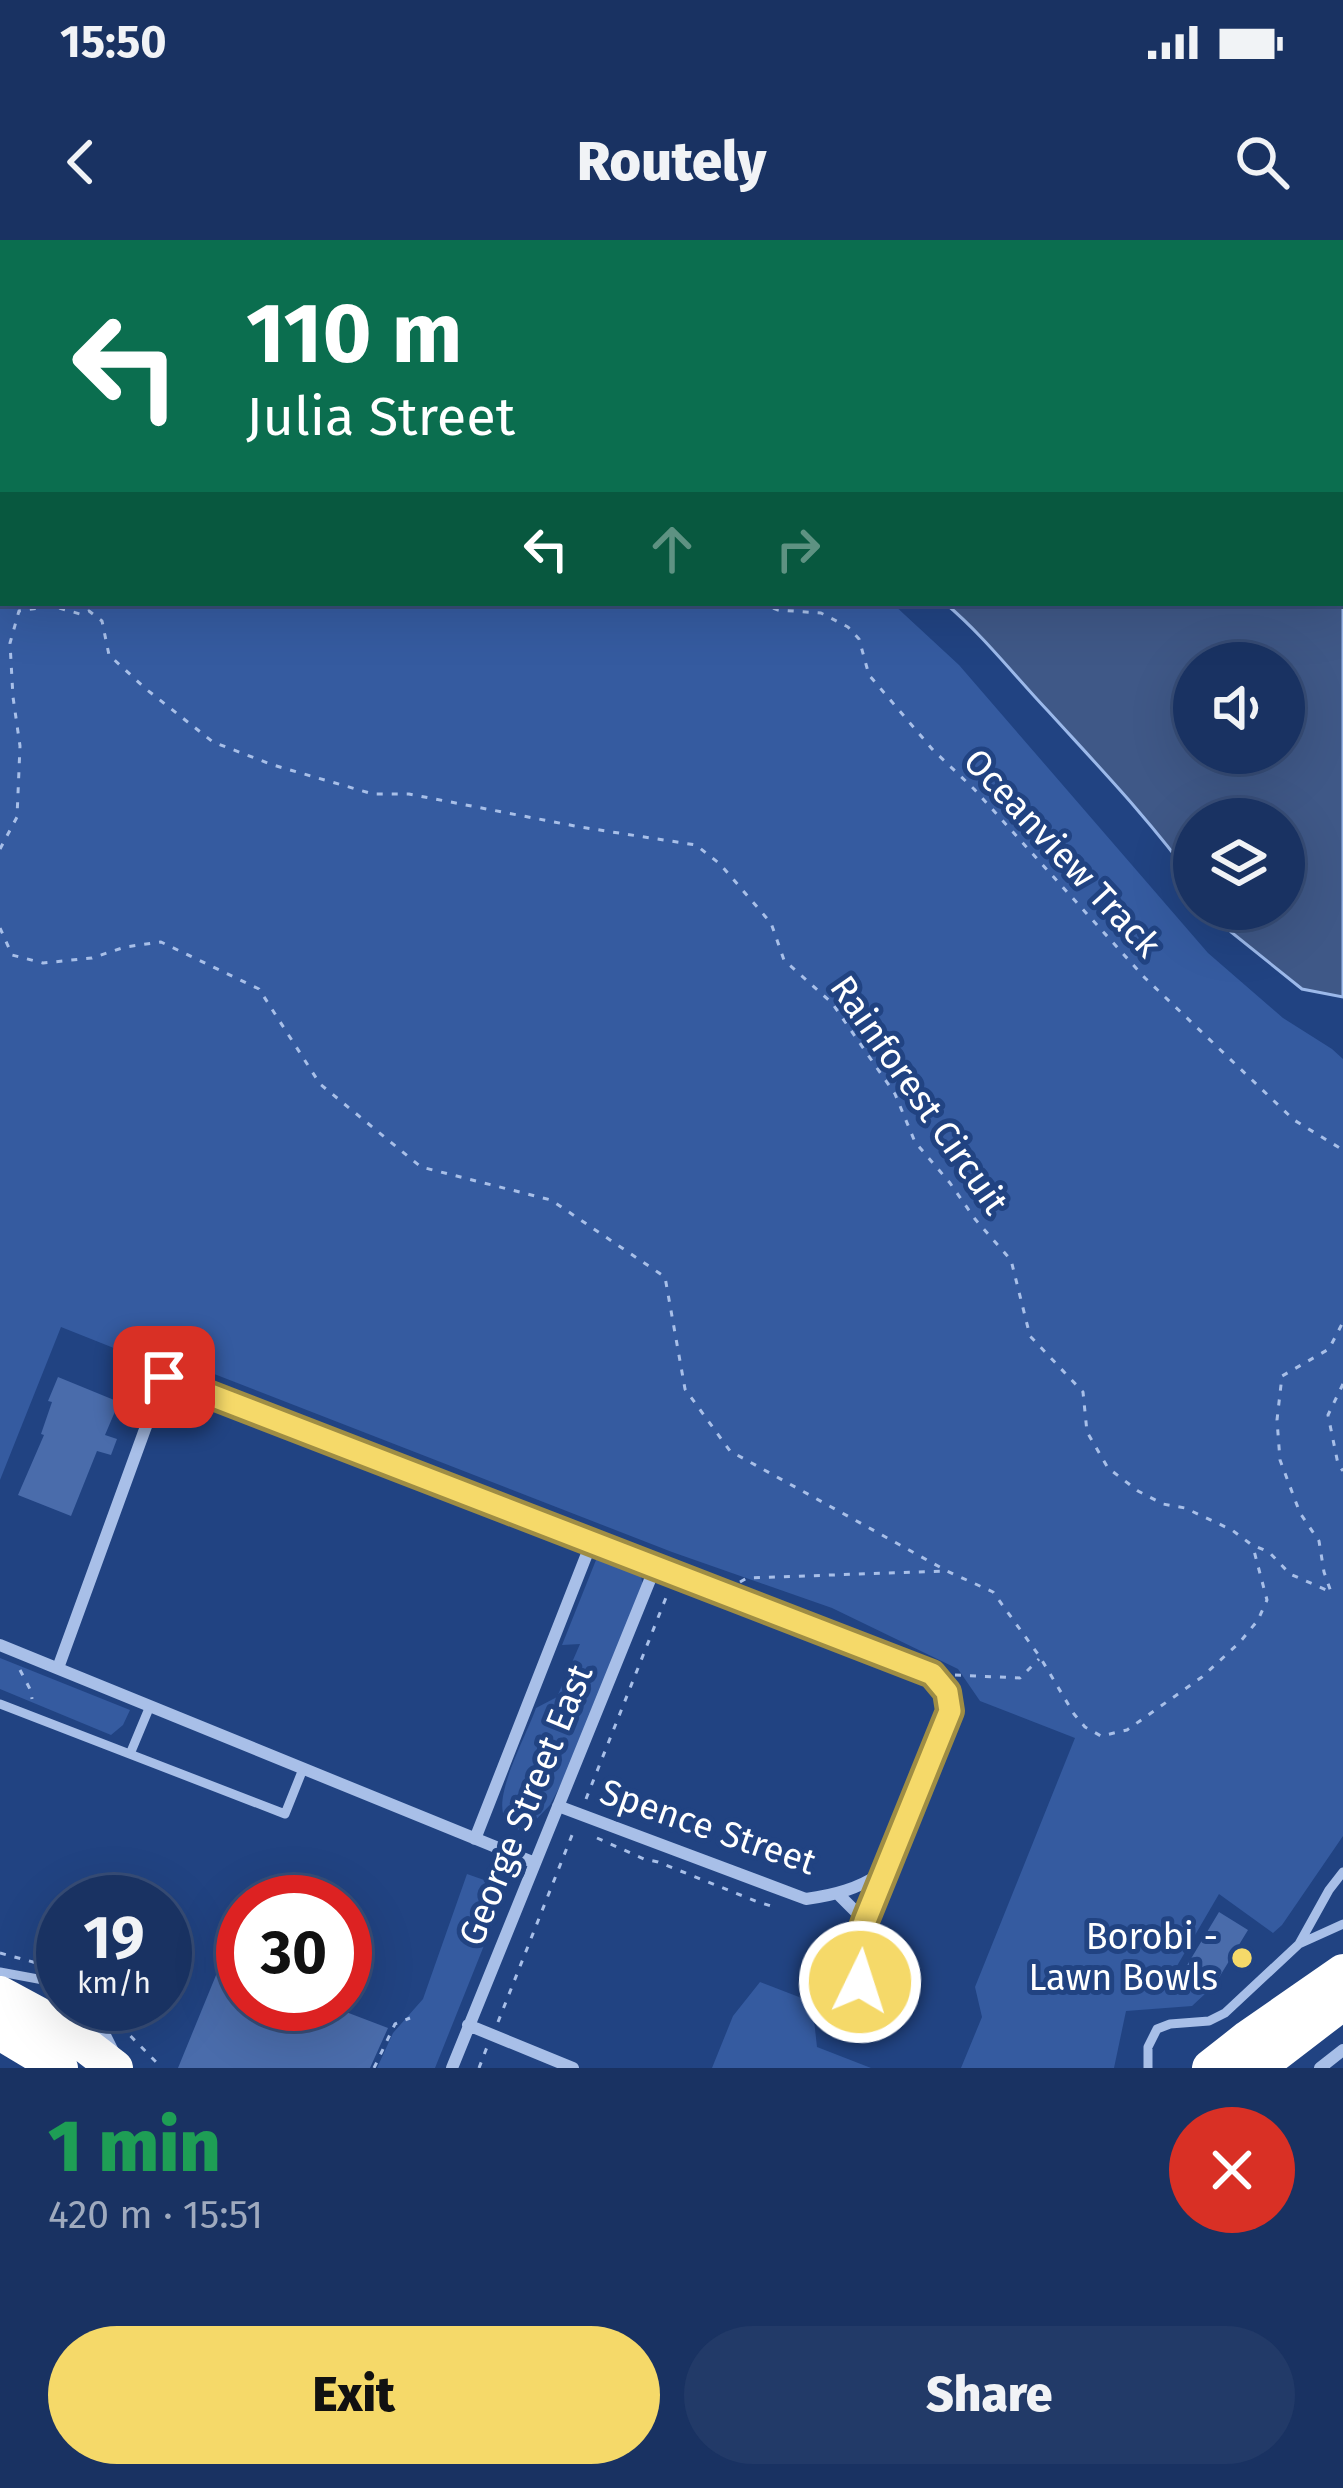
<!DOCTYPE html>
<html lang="en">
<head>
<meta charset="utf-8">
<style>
  body { margin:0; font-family:"Fira Sans",sans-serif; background:#223a68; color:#f1f3f6; height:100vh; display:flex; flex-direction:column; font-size:45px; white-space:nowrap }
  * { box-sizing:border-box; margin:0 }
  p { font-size:39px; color:#9faabe }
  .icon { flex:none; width:66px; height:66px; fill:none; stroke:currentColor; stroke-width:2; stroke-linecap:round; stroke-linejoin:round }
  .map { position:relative; height:1828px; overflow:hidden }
  .sheet { display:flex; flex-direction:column; background:#193262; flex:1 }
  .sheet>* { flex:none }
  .top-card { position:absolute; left:0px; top:0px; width:1344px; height:366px; box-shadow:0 12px 48px #0002,0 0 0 3px #374d77; background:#0b6e4f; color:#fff; overflow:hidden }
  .tools { position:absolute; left:1173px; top:402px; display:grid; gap:24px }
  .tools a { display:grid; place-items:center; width:132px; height:132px; border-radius:50%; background:#193262; box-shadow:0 12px 48px #0002,0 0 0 3px #374d77; font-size:60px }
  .speed { position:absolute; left:36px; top:1635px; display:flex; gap:24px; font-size:60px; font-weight:700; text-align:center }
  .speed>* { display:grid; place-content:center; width:156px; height:156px; border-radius:50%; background:#193262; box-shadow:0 12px 48px #0002,0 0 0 3px #374d77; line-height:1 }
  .speed small { font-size:30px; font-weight:400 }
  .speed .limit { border:18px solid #d22; background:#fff; color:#111 }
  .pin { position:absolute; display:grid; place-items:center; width:102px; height:102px; color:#fff; margin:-51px; border-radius:24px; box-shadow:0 6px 18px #0006 }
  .me { position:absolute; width:132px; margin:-66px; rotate:4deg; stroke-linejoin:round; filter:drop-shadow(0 0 9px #0008) }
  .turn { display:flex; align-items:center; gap:42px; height:252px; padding:0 48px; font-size:54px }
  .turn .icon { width:156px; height:156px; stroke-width:2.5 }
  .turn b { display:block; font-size:84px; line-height:102px }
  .lanes { display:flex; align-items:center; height:114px; padding:0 48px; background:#0003; justify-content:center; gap:60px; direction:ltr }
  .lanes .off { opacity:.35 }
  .round { display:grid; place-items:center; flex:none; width:126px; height:126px; border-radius:63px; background:#223a68 }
  .headline { display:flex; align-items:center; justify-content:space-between; height:204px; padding:0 48px }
  h1 { font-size:72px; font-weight:800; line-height:90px; color:#1e9e55 }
  .button { display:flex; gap:24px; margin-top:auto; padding:24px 48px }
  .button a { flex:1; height:138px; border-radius:72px; background:#f5d969; color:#111; font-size:48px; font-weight:800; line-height:138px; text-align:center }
  .button a+a { background:#223a68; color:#f1f3f6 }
  .status { display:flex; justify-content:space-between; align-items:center; height:84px; padding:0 60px; background:#193262; direction:ltr }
  .status svg { height:33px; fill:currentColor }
  header { display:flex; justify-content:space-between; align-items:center; height:156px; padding:0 48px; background:#193262; font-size:54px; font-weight:800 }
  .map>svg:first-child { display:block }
  .green { fill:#355ba0 }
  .water { fill:#3f5887; stroke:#9cb9ea; stroke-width:3; fill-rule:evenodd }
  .building { fill:#4a6cab }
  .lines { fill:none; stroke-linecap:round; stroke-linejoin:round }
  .path { stroke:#a8bfe8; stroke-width:3; stroke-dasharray:6 9; stroke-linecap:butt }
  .lane { stroke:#a8bfe8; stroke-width:9 }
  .street { stroke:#a8bfe8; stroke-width:12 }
  .highway { stroke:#fff; stroke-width:36 }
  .route-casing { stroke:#9f8d44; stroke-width:30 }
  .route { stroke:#f5d969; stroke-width:21 }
  .poi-dot { fill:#f5d969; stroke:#214382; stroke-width:4.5 }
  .labels { text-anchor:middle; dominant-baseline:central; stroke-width:10; stroke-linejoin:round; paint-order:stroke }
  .street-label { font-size:36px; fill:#fff; stroke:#214382 }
  .poi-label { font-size:36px; fill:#fff; stroke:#214382; text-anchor:end }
</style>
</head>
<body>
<div class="status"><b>15:50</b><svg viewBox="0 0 49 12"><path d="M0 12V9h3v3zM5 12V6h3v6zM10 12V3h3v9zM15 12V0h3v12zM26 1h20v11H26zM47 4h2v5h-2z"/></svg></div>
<header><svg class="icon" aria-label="back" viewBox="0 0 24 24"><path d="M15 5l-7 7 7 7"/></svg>Routely<svg class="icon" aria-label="search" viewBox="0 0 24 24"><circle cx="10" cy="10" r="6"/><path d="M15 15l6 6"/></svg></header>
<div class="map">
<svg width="1343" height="1828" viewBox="0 0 1343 1828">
  <rect width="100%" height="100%" fill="#214382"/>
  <path class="green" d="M0 94H3V363H892L959 425 1208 713 1283 778 1332 809 1343 819V1596L1282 1685 1273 1693 1219 1654 1174 1731 1206 1753 1192 1766 1126 1771 1114 1828H961L982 1777 975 1747 1075 1498 980 1461 958 1429 832 1368 672 1312 173 1118 154 1124 61 1087 0 1240Z
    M600 1310 638 1324 643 1345 568 1531 550 1565 524 1592C514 1588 506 1584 503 1573 497 1548 527 1494 536 1468L557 1457 580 1404 562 1405Z
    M0 1418 130 1470 123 1485 111 1495 0 1449Z
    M467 1634 507 1648 435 1828H377L393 1793 423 1759Z
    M760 1742 812 1762 817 1807 871 1828H712L733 1776Z"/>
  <path class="water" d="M0 0H1045L1049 3H3V60L0 61Z
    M1341 226 1343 227V757L1302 749 1231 692 1214 669H1284V579H1194V641C1150 580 1099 527 1048 471 1012 433 985 397 945 363H1341ZM1194 423H1284V513H1194Z"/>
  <path class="building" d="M58 1137 119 1162 105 1195 117 1199 111 1215 97 1211 71 1276 18 1255 44 1195 41 1194 52 1162 48 1161Z
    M1219 1672 1248 1690 1212 1749 1183 1732Z
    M221 1723 243 1732V1764H325L388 1788 370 1828H178Z"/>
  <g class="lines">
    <path class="path" d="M1133 0 1137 3
      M0 126H3
      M1341 167 1343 168
      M759 363 778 370 821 373 848 387 859 399 869 435 933 510 974 549 1145 738 1294 880 1343 910
      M0 609 17 577 20 506 13 457 10 403 19 371 52 366 80 374 89 371 102 381 109 415 146 449 213 502 273 525 373 554H409L580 587 696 605 720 624 771 683 784 720 832 763 895 854 915 902 950 943 975 979 1011 1020 1030 1096 1083 1152 1087 1192 1108 1228 1138 1251 1163 1264 1185 1268 1232 1290 1252 1305 1269 1312 1290 1334 1331 1352 1324 1332 1319 1301 1300 1273 1280 1220 1277 1180 1282 1136 1329 1109 1343 1082
      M0 688 12 715 43 723 92 718 125 707 161 702 259 749 320 844 421 927 551 960 665 1037 685 1149 730 1211 947 1331 993 1352 1040 1417 1074 1474 1085 1487 1101 1496 1127 1490 1202 1437 1240 1402 1258 1380 1267 1360 1253 1307
      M1343 1144 1328 1175 1338 1224 1343 1231
      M740 1342 747 1338 945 1331
      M20 1430 31 1451 32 1459
      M955 1435 1020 1438 1039 1419
      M586 1559 669 1350
      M597 1598 644 1619 658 1622 758 1662 771 1666 778 1665
      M0 1713 44 1725
      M99 1764 162 1828
      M498 1782 574 1590
      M374 1828 395 1784 410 1778
      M479 1828 487 1807"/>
    <path class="lane" d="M0 1464 285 1574 303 1529
      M130 1514 150 1466
      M1299 1704 1343 1684
      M0 1732 54 1742 63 1751
      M76 1764 107 1796 114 1810
      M1148 1828V1807L1157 1789 1170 1784 1209 1781 1225 1773 1299 1704 1329 1650 1343 1632"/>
    <path class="street" d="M0 1405 535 1623
      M58 1428 164 1137 932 1434 947 1452 950 1471 884 1632 855 1711 860 1742 873 1773
      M558 1566 806 1659C835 1655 857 1649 882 1633
      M475 1599 592 1301
      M839 1655 865 1681
      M468 1785 573 1828
      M452 1828 656 1325
      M1320 1828 1343 1810"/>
    <path class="highway" d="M0 1754 63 1788 115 1828
      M0 1792 60 1828
      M1210 1828 1248 1798 1343 1732
      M1257 1828 1343 1762"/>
  </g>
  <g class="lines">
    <g class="route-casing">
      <path id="route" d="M164 1137 932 1434 947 1452 950 1471 865 1681 855 1711 860 1742"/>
    </g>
    <use href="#route" class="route"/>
  </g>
  <circle class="poi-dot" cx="1242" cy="1718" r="12"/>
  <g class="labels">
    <g class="street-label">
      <text transform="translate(1062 613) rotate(47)">Oceanview Track</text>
      <text transform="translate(919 855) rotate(55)">Rainforest Circuit</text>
      <text transform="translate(526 1565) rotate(-68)">George Street East</text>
      <text transform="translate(708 1587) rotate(19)">Spence Street</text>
    </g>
    <g class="poi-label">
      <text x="1218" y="1697">Borobi -<tspan x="1218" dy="41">Lawn Bowls</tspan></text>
    </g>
  </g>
</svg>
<div class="tools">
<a><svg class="icon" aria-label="sound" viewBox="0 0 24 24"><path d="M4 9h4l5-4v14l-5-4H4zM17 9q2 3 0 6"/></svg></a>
<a><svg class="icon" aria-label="layers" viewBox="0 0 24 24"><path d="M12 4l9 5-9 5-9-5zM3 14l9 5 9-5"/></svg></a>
</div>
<div class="speed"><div>19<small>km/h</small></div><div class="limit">30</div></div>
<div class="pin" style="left:164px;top:1137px;background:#d93025"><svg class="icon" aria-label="arrive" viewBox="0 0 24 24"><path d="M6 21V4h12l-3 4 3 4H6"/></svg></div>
<svg class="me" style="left:860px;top:1742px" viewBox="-20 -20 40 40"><circle r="17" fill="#f5d969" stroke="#fff" stroke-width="3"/><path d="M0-11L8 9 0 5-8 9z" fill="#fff"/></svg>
<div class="top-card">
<div class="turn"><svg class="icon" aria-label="left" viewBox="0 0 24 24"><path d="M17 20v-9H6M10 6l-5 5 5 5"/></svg><div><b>110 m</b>Julia Street</div></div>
<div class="lanes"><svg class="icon" aria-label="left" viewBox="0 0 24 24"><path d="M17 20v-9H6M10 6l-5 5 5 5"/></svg><svg class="icon off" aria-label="ahead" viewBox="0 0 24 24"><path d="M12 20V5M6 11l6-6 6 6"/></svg><svg class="icon off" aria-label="right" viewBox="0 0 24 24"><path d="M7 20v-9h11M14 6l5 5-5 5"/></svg></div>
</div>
</div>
<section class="sheet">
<div class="headline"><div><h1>1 min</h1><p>420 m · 15:51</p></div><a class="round" style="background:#d93025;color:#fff"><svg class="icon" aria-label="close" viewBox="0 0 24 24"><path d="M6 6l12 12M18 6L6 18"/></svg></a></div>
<div class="button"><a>Exit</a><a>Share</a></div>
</section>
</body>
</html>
